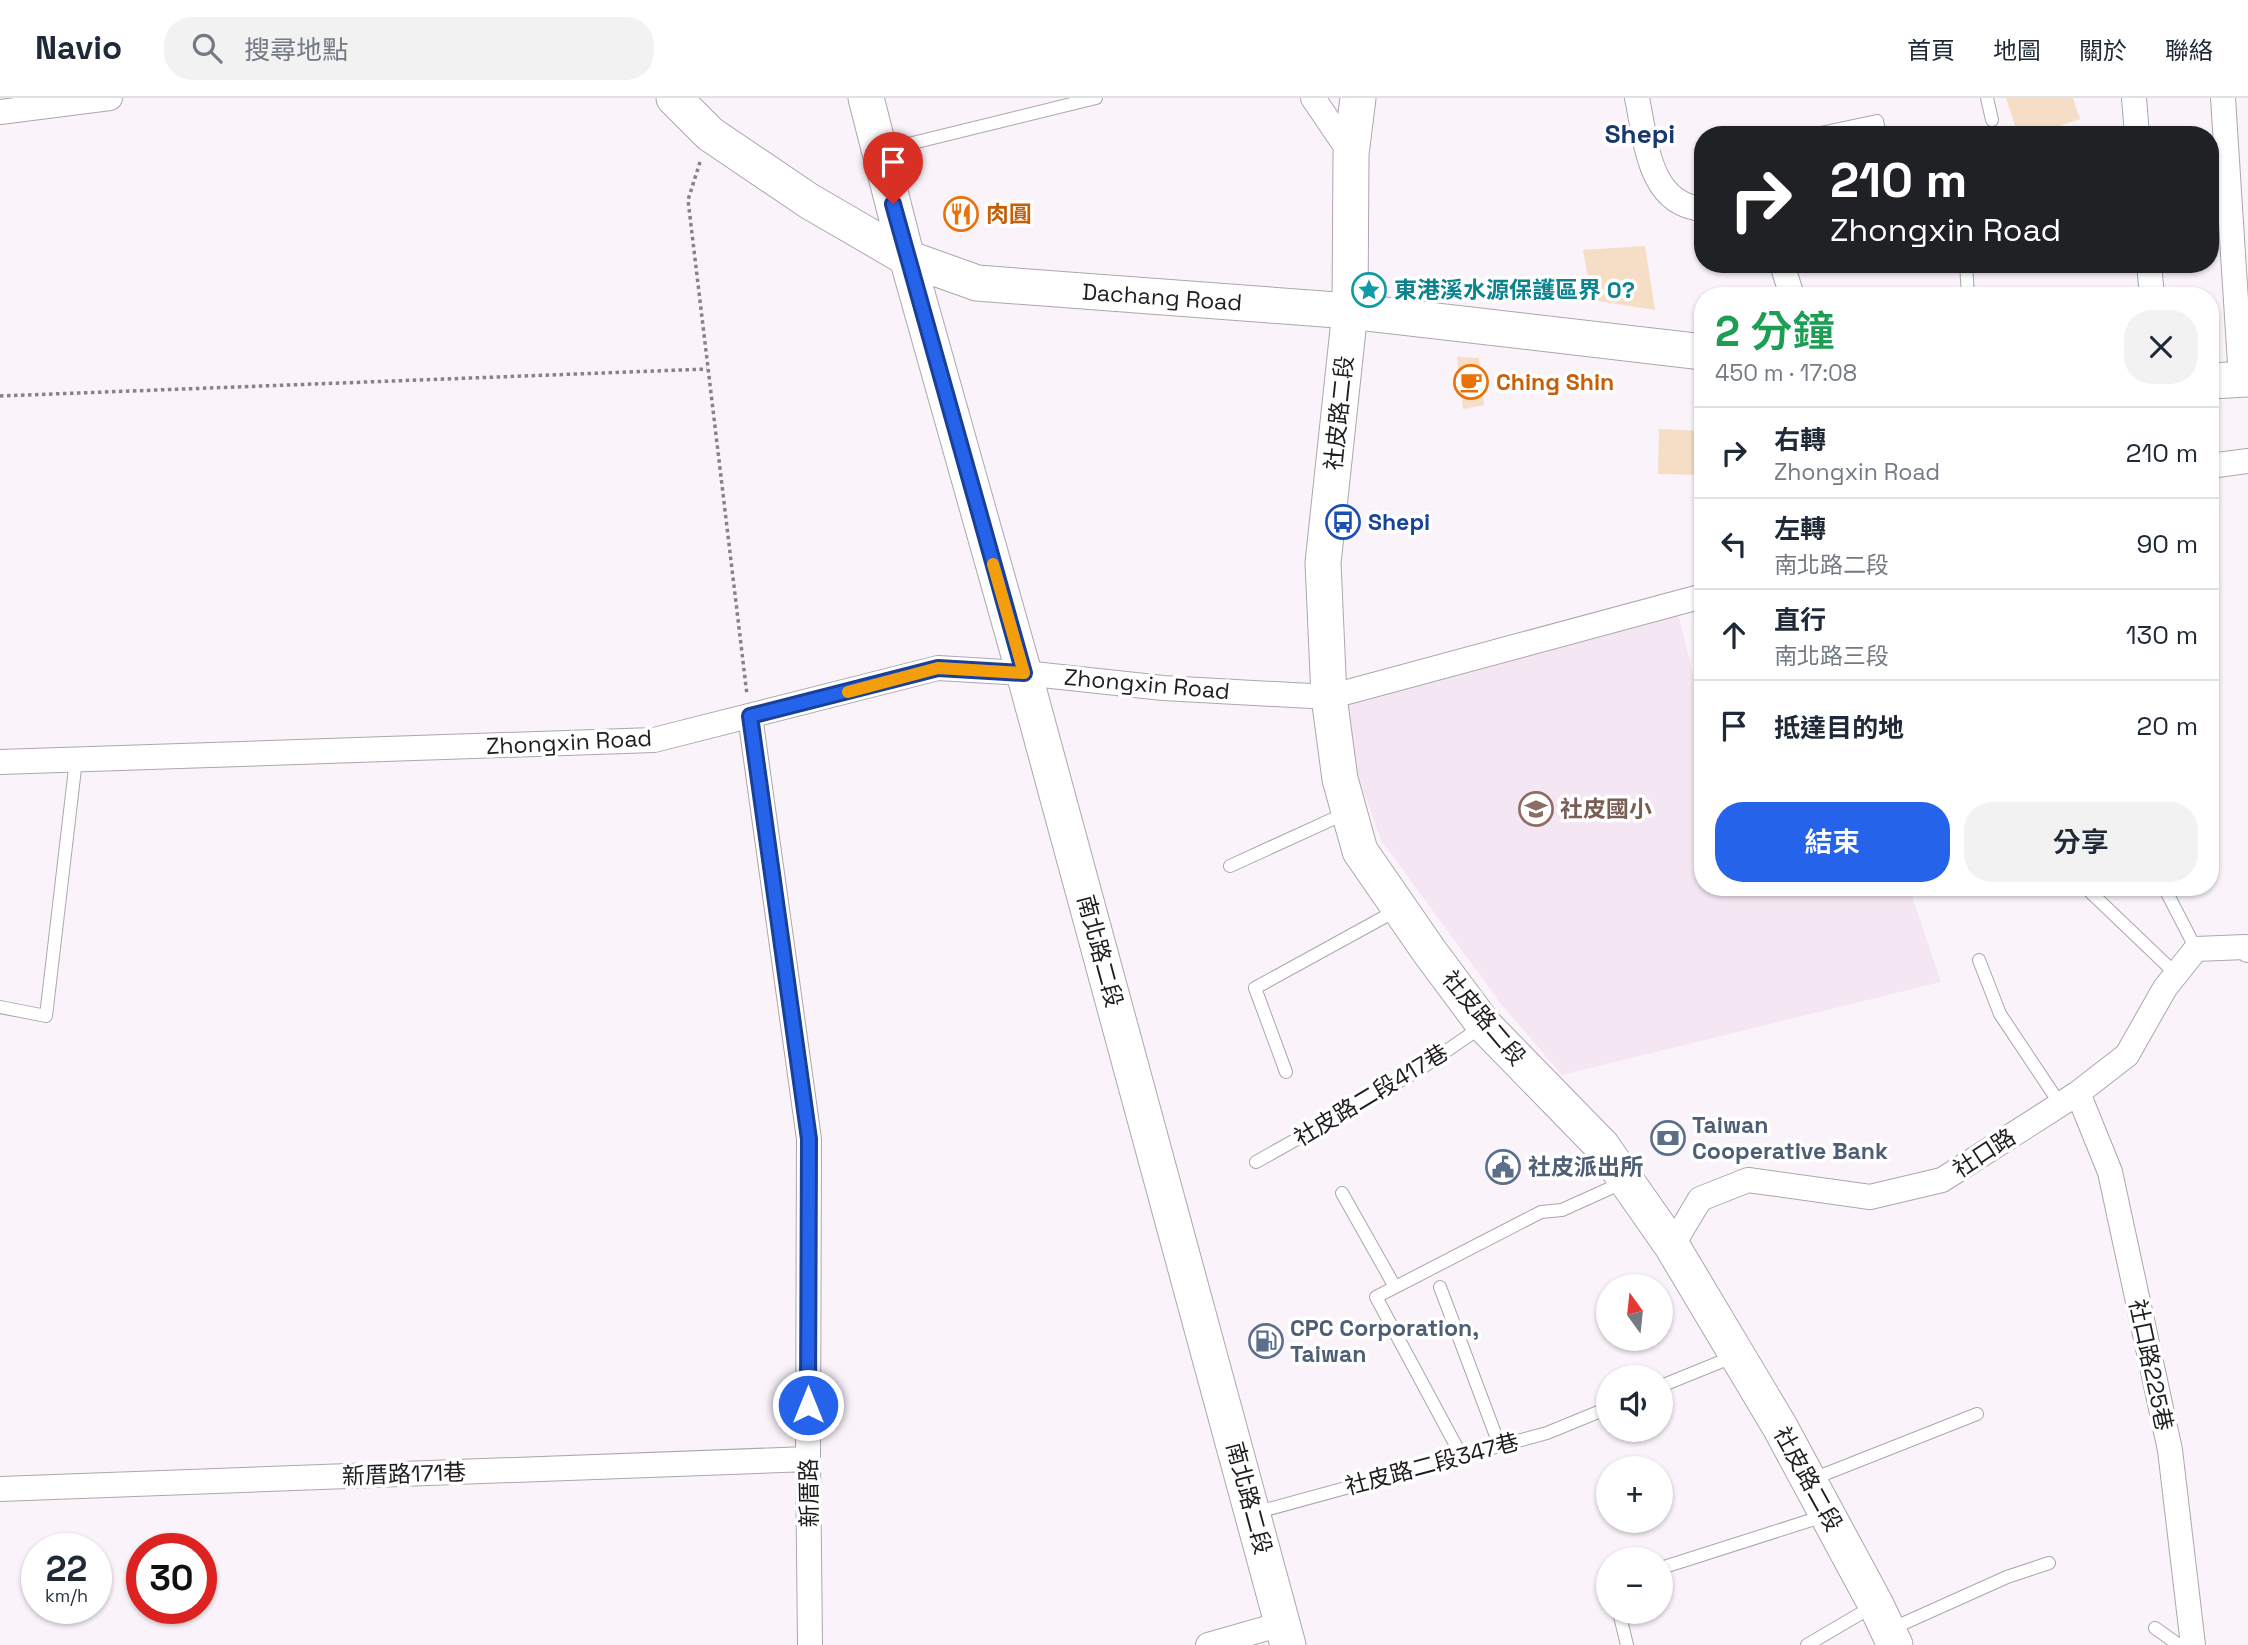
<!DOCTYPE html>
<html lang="zh-TW">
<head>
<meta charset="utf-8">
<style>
  body { margin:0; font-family:"Space Grotesk","Noto Sans TC",sans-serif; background:#f2f2f3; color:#1f2937; height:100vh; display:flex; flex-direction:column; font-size:26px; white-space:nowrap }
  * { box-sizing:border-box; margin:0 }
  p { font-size:23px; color:#747a83 }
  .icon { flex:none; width:38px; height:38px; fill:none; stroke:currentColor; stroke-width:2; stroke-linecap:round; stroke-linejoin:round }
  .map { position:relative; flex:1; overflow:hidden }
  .side { position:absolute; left:1694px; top:189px; width:525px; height:609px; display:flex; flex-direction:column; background:#fff; border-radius:28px; box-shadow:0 2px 5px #0004 }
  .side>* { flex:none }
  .top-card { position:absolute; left:1694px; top:28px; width:525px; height:147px; border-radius:28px; box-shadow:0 2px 5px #0004; background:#202124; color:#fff; overflow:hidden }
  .needle { width:46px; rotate:345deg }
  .buttons { position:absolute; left:1596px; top:1176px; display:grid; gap:14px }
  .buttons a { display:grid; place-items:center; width:77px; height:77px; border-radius:50%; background:#fff; box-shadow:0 2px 5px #0004; font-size:35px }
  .speed { position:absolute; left:21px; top:1435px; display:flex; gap:14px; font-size:35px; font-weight:700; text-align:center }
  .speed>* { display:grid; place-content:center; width:91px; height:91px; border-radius:50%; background:#fff; box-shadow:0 2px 5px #0004; line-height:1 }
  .speed small { font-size:18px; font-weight:400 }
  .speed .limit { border:10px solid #d22; background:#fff; color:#111 }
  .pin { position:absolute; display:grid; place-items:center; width:60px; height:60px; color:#fff; margin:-72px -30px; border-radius:50% 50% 50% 0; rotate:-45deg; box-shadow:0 0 7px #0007 }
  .pin .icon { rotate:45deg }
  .me { position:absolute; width:77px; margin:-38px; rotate:0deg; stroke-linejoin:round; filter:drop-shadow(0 0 5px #0008) }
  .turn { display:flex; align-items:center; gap:24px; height:147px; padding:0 21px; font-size:32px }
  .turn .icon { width:91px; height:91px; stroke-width:2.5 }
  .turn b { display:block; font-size:49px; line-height:60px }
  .round { display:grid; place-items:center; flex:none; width:74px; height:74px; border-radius:28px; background:#f2f2f3 }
  .summary { display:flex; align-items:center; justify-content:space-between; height:119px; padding:0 21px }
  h1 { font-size:42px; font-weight:600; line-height:52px; color:#1e9e55 }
  .button { display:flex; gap:14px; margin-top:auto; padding:14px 21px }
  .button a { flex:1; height:80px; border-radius:28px; background:#2563eb; color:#fff; font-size:28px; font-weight:600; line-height:80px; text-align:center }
  .button a+a { background:#f2f2f3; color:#1f2937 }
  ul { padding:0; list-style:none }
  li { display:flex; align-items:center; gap:21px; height:91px; padding:0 21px; border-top:2px solid #e0e1e3 }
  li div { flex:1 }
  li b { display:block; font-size:26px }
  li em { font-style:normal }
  header { display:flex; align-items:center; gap:42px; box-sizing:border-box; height:98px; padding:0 35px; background:#fff; border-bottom:2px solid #e0e1e3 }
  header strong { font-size:33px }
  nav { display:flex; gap:38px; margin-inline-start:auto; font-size:24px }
  .search { width:490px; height:63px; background:#f2f2f3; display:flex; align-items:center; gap:18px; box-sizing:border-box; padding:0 24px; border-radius:28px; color:#747a83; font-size:26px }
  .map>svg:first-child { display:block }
  .built { fill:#f4e7f3 }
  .building { fill:#f6ddc5 }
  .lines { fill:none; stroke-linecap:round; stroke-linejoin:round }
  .lane-casing { stroke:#ada6ac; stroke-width:14 }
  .street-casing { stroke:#ada6ac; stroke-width:26 }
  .secondary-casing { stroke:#ada6ac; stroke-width:37 }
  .path { stroke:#868286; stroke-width:3.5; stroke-dasharray:3.5 3.5; stroke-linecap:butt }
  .lane { stroke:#fff; stroke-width:12 }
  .street { stroke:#fff; stroke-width:24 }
  .secondary { stroke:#fff; stroke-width:35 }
  .route-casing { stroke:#184099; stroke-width:18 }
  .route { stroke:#2563eb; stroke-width:12 }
  .slow { stroke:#f59e0b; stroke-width:12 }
  .labels { text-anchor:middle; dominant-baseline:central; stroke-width:7; stroke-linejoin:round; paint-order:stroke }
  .food-label { font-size:23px; font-weight:bold; fill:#c56008; stroke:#fff; text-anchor:start }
  .culture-label { font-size:23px; font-weight:bold; fill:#0d838f; stroke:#fff; text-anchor:start }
  .street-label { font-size:23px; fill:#201d20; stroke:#fff }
  .transit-label { font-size:23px; font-weight:bold; fill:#164399; stroke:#fff; text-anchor:start }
  .education-label { font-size:23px; font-weight:bold; fill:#785e54; stroke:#fff; text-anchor:start }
  .service-label { font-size:23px; font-weight:bold; fill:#4e5e75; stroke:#fff; text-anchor:start }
  .quarter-label { font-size:26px; font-weight:bold; fill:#18376d; stroke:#fff }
</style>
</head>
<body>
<header>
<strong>Navio</strong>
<div class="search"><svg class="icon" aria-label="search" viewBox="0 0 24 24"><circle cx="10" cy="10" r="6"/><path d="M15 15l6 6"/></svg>搜尋地點</div>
<nav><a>首頁</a><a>地圖</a><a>關於</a><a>聯絡</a></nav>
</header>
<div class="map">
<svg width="2248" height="1547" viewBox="0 0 2248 1547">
  <rect width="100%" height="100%" fill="#faf4fa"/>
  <path class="built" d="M1674 499 1703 617V789H1909L1941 884 1562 977 1501 906 1381 742 1327 593Z"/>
  <path class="building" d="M2006 0H2073L2080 21 2033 37H2018Z
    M1645 148 1655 212 1592 202 1583 152Z
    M1457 259 1479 260 1484 307 1463 311Z
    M1659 331 1703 333V377L1658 376Z"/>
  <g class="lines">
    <g class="lane-casing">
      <path id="lane" d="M1987 0 1992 22
        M1811 37 1877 23 1880 37
        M1968 37 1975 35
        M880 53 1096 0
        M1966 166 1968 198
        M1230 768 1346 715
        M2085 789 2176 876
        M2164 789 2196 851
        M1979 862 2000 916 2060 1006
        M0 909 46 918 76 662
        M1286 974 1255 890 1397 812
        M1256 1064 1416 974 1481 929
        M1342 1095 1395 1189
        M1440 1189 1499 1346
        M1661 1288 1735 1258
        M1461 1357 1376 1199 1541 1114 1562 1112 1624 1084
        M1810 1382 1977 1316
        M1254 1415 1547 1335 1608 1310
        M1661 1470 1824 1418
        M1619 1514 1627 1547
        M2155 1530 2179 1547
        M1891 1531 2007 1479 2049 1465
        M1807 1547 1875 1507"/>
    </g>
    <g class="street-casing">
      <path id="street" d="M1313 0 1351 56
        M1637 0C1646 42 1648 107 1703 111
        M2134 0 2137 37
        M2223 0 2241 281
        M0 14 110 0
        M1782 166 1792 198
        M2149 166 2152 198
        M2210 368 2248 363
        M750 618 809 1041 808 1361 810 1547
        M0 664 654 642 938 570 1024 575 1163 590 1329 599 1703 498
        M2078 995 2110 1074 2170 1352 2193 1547
        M1672 1148 1700 1101 1748 1082 1870 1099 1942 1082 2078 995 2127 957 2165 890 2196 851 2245 849 2248 852
        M0 1391 808 1361
        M1208 1547 1282 1526"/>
    </g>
    <g class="secondary-casing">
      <path id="secondary" d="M674 0 710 36 809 103 907 160 977 185 1350 213 1703 254
        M866 0 907 160 1024 575 1288 1547
        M1358 0 1351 56 1350 213 1323 465 1329 599 1340 681 1360 753 1429 853 1484 927 1602 1048 1672 1148 1780 1329 1876 1507 1895 1547
        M2210 283 2248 281"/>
    </g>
    <path class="path" d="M700 64 688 102 747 597
      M0 298 707 271"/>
    <use href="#lane" class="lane"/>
    <use href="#street" class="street"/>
    <use href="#secondary" class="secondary"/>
  </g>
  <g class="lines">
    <g class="route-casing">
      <path id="route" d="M808 1307 809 1041 750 618 938 570 1024 575 893 106"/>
    </g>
    <use href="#route" class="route"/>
    <path class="slow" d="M848 594 938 570 1024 575 993 466"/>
  </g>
  <defs>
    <g id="restaurant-ring" transform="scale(1.75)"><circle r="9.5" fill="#fff" stroke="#e8710a" stroke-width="1.5"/><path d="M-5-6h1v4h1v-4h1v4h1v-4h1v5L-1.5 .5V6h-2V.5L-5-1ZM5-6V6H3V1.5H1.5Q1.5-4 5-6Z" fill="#e8710a"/></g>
    <g id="sight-ring" transform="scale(1.75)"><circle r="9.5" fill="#fff" stroke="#0f9aa8" stroke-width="1.5"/><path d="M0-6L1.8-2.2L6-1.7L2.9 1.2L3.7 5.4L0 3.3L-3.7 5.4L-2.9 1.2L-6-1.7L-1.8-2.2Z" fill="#0f9aa8"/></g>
    <g id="cafe-ring" transform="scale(1.75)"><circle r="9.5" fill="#fff" stroke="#e8710a" stroke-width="1.5"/><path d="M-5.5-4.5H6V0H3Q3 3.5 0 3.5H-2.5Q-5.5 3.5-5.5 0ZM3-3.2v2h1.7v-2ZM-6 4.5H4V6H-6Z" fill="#e8710a"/></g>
    <g id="bus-ring" transform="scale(1.75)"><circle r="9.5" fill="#fff" stroke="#1a4fb4" stroke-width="1.5"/><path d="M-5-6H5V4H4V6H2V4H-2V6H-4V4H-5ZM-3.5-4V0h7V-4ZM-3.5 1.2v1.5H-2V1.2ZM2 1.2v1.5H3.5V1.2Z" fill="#1a4fb4"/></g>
    <g id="school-ring" transform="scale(1.75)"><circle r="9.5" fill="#fff" stroke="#8d6e63" stroke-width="1.5"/><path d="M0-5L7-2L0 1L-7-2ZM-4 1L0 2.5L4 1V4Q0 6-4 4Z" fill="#8d6e63"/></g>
    <g id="bank-ring" transform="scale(1.75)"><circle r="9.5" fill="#fff" stroke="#5c6f8a" stroke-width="1.5"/><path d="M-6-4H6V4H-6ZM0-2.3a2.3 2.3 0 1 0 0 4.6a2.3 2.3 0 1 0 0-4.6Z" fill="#5c6f8a"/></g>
    <g id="civic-ring" transform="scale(1.75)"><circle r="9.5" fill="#fff" stroke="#5c6f8a" stroke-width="1.5"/><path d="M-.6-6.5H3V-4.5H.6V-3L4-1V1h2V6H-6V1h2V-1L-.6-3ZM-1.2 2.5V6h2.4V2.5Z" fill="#5c6f8a"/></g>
    <g id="fuel-ring" transform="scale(1.75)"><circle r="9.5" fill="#fff" stroke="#5c6f8a" stroke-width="1.5"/><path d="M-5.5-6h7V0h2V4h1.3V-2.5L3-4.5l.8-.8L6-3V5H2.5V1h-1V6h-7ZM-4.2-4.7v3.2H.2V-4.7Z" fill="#5c6f8a"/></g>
  </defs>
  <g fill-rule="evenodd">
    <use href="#restaurant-ring" x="961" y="116"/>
    <use href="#sight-ring" x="1369" y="192"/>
    <use href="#cafe-ring" x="1471" y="284"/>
    <use href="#bus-ring" x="1343" y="424"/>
    <use href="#school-ring" x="1536" y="711"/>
    <use href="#bank-ring" x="1668" y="1040"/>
    <use href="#civic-ring" x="1503" y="1069"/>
    <use href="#fuel-ring" x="1266" y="1243"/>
  </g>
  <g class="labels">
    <g class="food-label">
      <text x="986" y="116">肉圓</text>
      <text x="1496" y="284">Ching Shin</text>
    </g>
    <g class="culture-label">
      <text x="1394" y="192">東港溪水源保護區界 0?</text>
    </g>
    <g class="street-label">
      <text transform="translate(1162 199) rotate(4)">Dachang Road</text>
      <text transform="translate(1339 315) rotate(-84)">社皮路二段</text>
      <text transform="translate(1147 586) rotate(5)">Zhongxin Road</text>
      <text transform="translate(569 644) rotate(-3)">Zhongxin Road</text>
      <text transform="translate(1100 853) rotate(75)">南北路二段</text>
      <text transform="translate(1484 920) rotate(50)">社皮路二段</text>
      <text transform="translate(1371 997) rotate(-31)">社皮路二段417巷</text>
      <text transform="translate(1984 1055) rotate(-33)">社口路</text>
      <text transform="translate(2151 1267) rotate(78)">社口路225巷</text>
      <text transform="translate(1432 1366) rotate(-15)">社皮路二段347巷</text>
      <text transform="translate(404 1376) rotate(-2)">新厝路171巷</text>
      <text transform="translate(1808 1381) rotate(61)">社皮路二段</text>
      <text transform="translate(809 1395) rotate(-91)">新厝路</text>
      <text transform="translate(1249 1400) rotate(75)">南北路二段</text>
    </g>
    <g class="transit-label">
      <text x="1368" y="424">Shepi</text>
    </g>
    <g class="education-label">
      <text x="1560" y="711">社皮國小</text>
    </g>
    <g class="service-label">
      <text x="1692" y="1027">Taiwan<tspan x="1692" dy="26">Cooperative Bank</tspan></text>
      <text x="1528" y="1069">社皮派出所</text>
      <text x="1290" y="1230">CPC Corporation,<tspan x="1290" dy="26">Taiwan</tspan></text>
    </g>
    <g class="quarter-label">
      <text x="1640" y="36">Shepi</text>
    </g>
  </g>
</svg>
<div class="buttons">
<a><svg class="needle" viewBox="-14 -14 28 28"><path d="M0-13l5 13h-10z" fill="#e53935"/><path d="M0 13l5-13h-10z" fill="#747a83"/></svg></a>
<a><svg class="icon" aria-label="sound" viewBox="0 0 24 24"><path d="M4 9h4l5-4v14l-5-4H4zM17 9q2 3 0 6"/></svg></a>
<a>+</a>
<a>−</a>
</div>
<div class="speed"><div>22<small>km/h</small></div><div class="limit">30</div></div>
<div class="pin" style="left:893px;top:106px;background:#d93025"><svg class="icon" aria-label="arrive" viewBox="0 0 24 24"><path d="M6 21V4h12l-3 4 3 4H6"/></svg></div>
<svg class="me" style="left:808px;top:1307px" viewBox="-20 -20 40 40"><circle r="17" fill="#2563eb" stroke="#fff" stroke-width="3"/><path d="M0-11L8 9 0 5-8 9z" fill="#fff"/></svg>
<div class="top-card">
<div class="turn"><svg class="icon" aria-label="right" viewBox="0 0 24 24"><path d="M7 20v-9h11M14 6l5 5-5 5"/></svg><div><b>210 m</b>Zhongxin Road</div></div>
</div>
<section class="side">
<div class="summary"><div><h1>2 分鐘</h1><p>450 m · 17:08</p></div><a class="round"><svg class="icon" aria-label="close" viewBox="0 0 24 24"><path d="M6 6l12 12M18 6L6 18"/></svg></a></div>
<ul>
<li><svg class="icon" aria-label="right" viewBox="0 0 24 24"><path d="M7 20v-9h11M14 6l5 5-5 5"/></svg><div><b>右轉</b><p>Zhongxin Road</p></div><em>210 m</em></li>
<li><svg class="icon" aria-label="left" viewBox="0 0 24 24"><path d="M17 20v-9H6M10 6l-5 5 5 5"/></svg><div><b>左轉</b><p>南北路二段</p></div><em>90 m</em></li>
<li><svg class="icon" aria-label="ahead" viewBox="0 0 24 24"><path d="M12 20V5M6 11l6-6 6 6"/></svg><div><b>直行</b><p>南北路三段</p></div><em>130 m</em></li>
<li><svg class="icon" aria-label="arrive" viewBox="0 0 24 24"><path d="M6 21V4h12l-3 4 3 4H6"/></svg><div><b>抵達目的地</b></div><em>20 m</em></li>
</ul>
<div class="button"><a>結束</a><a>分享</a></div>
</section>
</div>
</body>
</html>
